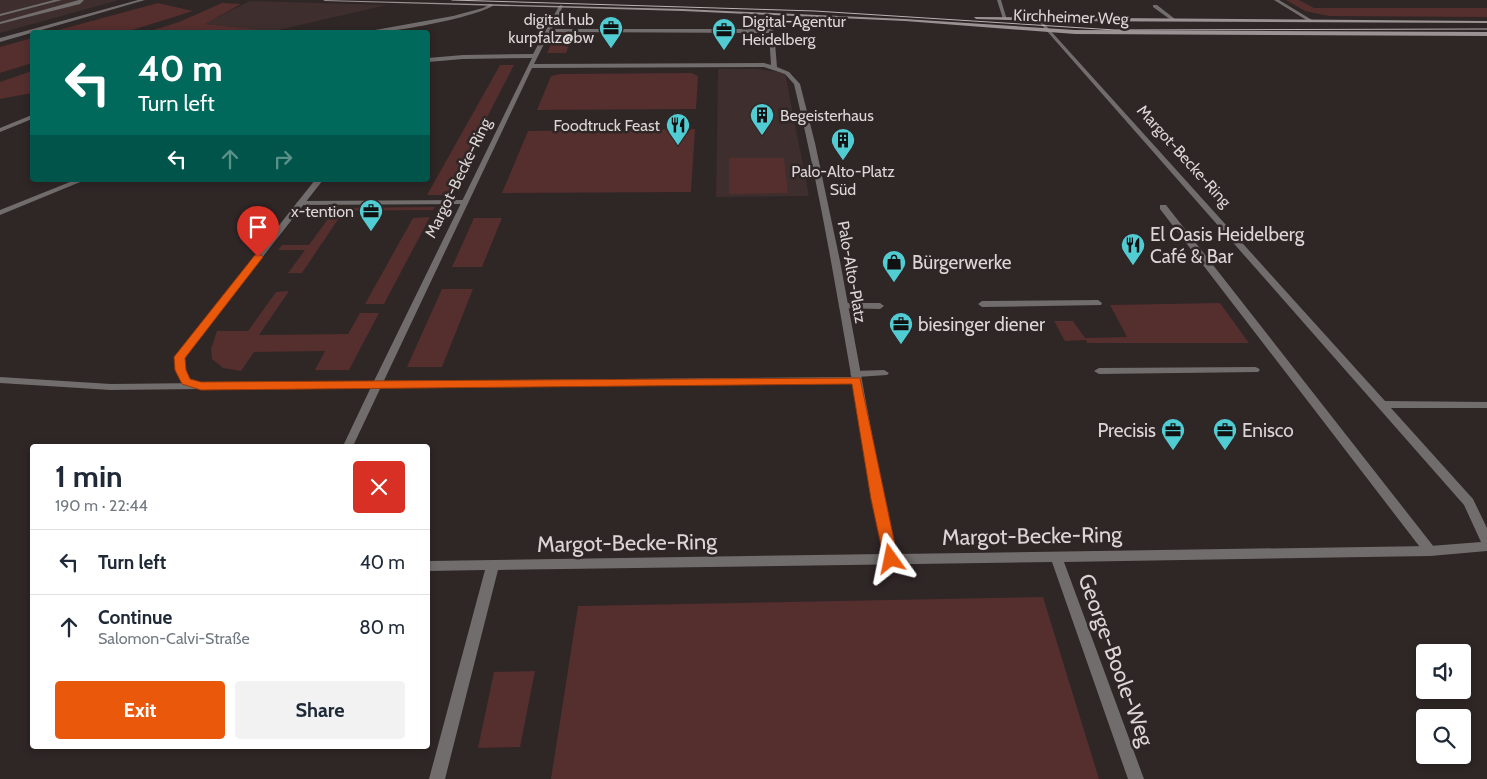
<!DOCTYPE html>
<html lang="en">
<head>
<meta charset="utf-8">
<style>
  body { margin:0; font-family:Cabin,sans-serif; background:#f2f2f3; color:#1f2937; height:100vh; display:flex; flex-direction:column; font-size:19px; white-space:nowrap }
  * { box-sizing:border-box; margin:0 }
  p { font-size:16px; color:#747a83 }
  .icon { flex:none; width:28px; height:28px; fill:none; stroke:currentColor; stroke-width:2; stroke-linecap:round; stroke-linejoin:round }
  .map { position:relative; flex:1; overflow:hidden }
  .drawer { position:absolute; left:30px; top:444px; width:400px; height:305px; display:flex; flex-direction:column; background:#fff; border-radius:5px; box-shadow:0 2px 8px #0003 }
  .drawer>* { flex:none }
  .hud { position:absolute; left:30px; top:30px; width:400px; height:152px; border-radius:5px; box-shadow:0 2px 8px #0003; background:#00695c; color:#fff; overflow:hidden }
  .buttons { position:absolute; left:1416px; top:644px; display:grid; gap:10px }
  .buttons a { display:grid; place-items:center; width:55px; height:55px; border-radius:5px; background:#fff; box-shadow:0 2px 8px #0003; font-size:25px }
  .pin { position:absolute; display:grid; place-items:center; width:42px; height:42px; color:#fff; margin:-51px -21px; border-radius:50% 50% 50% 0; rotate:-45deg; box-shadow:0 0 5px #0007 }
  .pin .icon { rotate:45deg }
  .me { position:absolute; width:55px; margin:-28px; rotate:348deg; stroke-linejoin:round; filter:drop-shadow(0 0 4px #0008) }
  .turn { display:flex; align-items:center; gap:18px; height:105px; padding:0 25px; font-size:22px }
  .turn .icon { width:65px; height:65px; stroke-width:2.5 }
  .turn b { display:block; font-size:35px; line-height:42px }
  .lanes { display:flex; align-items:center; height:48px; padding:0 25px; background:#0003; justify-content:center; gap:25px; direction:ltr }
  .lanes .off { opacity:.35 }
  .round { display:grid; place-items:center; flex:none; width:52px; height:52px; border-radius:5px; background:#f2f2f3 }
  .summary { display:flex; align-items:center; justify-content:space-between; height:85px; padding:0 25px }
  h1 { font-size:30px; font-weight:700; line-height:38px }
  .primary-button { display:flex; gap:10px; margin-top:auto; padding:10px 25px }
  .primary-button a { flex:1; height:58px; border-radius:5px; background:#ea580c; color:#fff; font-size:20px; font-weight:700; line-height:58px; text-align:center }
  .primary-button a+a { background:#f2f2f3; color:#1f2937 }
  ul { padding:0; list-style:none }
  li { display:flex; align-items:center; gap:15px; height:65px; padding:0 25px; border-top:1px solid #e0e1e3 }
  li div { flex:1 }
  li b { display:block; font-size:19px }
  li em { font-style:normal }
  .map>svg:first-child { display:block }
  .built { fill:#3e2e2e }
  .green { fill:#552e2e }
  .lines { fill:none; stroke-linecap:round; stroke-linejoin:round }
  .lane { fill:#716d6c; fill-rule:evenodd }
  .street { fill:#716d6c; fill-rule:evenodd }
  .secondary { fill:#9b9393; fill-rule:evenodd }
  .tram { stroke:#b9b3b3; stroke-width:1 }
  .route { fill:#ea580c; stroke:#983908 }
  .labels { text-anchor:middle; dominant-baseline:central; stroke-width:5; stroke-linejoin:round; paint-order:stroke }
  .far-street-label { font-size:16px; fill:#dbd5d5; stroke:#2f2626 }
  .far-poi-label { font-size:16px; fill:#dbd5d5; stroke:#2f2626; text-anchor:end }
  .poi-label { font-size:19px; fill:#dbd5d5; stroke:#2f2626; text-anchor:start }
  .near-street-label { font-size:22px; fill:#dbd5d5; stroke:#2f2626 }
</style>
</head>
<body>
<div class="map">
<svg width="1487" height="779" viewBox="0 0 1487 779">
  <rect width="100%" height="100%" fill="#2f2626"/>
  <path class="built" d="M0 0H116V1L0 33Z
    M250 1 387 5 274 31 204 24Z
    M718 69H757L785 73 809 196 716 197Z"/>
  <path class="green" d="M1286 0H1299L1314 8H1487V17L1329 16 1305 11Z
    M158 3 193 11 126 32H51Z
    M222 3 241 4 205 24 274 31 267 32H147L179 22Z
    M557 32H574L566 53H547Z
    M32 38V63L0 73V47Z
    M500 65H514L447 195H427Z
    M32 71V93L0 99V82Z
    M691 73 698 76 696 109 537 110 551 76 560 74Z
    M695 129 691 192 502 193 528 131Z
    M729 158H784L788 193 729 194Z
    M435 207 433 210 310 211 312 208Z
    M430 217 384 304H365L413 218Z
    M339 218 302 273H288L305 250H278L282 245H309L328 219Z
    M474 218H502L482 267H452Z
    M442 289H473L442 367H407Z
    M289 291 259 335 348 334 360 313H379L349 370H315L325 351 254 352 241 371 223 368 212 359 211 349 217 331H248L276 292Z
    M1220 303 1249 343H1087L1086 340 1065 341 1054 321H1073L1085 338 1127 337 1110 305Z
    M1043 597 1099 779H551L578 606Z
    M535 671 520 747 478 748 494 672Z"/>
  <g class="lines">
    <path class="lane" d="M54 0H62L0 16V14Z
      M79 0H84L80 4 0 24V22Z
      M997 0H1001L1007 20 1003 19Z
      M490 4 494 5C478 17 385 35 364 32L453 16 483 8Z
      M1153 5H1157L1175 19 1171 20 1153 7Z
      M32 115V119L0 132V128Z
      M75 180H85L0 215V210Z
      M465 200H468V204L300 205 296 203 300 201Z
      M1160 205H1166L1434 547 1436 551 1434 555 1430 556 1426 555 1160 209Z
      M1098 300 1102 303 1101 305 982 307 978 304 982 301Z
      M843 303H880L884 306 880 309 840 308 839 306 840 304Z
      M1255 367 1258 368 1260 370 1258 372 1099 374 1094 371 1099 368Z
      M884 370 889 373 887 375 857 377 861 380 856 383 377 387 372 384 377 381 853 377 850 374 855 371Z
      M0 377 111 384 201 383 206 386 201 389 111 390 0 383Z"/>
    <path class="street" d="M138 0H145L0 42V38Z
      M1274 0H1279L1312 20 1308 21Z
      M561 5 563 6 552 29H771L774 31 777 67 789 72 800 84 815 143 840 261 873 440 896 554 1430 546 1481 542 1464 505 1038 21 1040 19 1385 401 1487 402V408H1391L1473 499 1487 528V551L1430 556 1064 562 1144 779H1128L1052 562 498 570 445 779H429L485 570 428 571V561L884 554C852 398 832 239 794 84L785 74 764 67 532 68 353 446H343L371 387 201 389 183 383C178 375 176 367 174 357L176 355 315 180H323L184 357 186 370 190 379 202 383 374 381 532 58 463 59 428 62V58L463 55 533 54 559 6ZM550 32 769 33 771 65 764 63 534 64Z"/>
    <path class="secondary" d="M323 0 683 9 905 19 1075 30 1487 32V36L1075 34 905 21 683 11 325 1Z
      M974 17 1487 21V23L1040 21 976 19Z"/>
    <path class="tram" d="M452 0 815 11 1115 30 1487 29"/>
  </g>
  <path class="route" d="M255 255H261L263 257 185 358 186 370 190 379 201 382 860 378 898 559 896 563 891 565 886 563 884 559 871 499 852 384 201 390 182 384 175 370 174 357Z"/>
  <defs>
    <g id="office-pin" transform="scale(1.25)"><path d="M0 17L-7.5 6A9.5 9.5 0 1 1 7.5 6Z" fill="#51ccd2" stroke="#2f2626"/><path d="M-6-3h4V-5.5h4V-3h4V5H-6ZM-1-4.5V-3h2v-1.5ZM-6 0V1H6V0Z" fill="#111"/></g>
    <g id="building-pin" transform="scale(1.25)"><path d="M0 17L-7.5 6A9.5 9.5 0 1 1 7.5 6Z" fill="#51ccd2" stroke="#2f2626"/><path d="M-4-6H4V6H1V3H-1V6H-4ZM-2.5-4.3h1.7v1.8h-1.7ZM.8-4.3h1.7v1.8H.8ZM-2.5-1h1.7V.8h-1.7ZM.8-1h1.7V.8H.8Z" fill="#111"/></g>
    <g id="restaurant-pin" transform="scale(1.25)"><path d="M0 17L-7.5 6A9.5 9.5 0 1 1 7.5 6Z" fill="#51ccd2" stroke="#2f2626"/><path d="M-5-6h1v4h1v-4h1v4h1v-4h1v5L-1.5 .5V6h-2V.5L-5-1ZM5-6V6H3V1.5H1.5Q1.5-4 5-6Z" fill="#111"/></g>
    <g id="shop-pin" transform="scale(1.25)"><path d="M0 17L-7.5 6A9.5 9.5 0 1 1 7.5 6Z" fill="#51ccd2" stroke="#2f2626"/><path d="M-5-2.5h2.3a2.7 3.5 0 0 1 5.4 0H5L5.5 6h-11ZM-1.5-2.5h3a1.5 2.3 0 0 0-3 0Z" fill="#111"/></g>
  </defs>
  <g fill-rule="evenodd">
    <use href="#office-pin" x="611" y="28"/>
    <use href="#office-pin" x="724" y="30"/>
    <use href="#building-pin" x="762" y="115"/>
    <use href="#restaurant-pin" x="678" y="125"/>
    <use href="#building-pin" x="843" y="140"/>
    <use href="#office-pin" x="371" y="211"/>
    <use href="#restaurant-pin" x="1133" y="245"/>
    <use href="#shop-pin" x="894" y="262"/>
    <use href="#office-pin" x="901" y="324"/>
    <use href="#office-pin" x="1173" y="430"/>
    <use href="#office-pin" x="1225" y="430"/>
  </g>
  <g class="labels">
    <g class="far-street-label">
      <text transform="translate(1071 17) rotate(2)">Kirchheimer Weg</text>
      <text transform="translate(1184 156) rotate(48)">Margot-Becke-Ring</text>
      <text transform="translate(458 178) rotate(-64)">Margot-Becke-Ring</text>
      <text transform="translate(852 272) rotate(80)">Palo-Alto-Platz</text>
    </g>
    <g class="far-poi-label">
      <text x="594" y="19">digital hub<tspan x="594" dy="18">kurpfalz@bw</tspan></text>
      <text x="742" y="21" text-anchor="start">Digital-Agentur<tspan x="742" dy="18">Heidelberg</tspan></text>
      <text x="780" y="115" text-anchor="start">Begeisterhaus</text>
      <text x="660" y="125">Foodtruck Feast</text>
      <text x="843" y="171" text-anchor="middle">Palo-Alto-Platz<tspan x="843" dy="18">Süd</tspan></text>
      <text x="354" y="211">x-tention</text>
    </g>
    <g class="poi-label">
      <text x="1150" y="234">El Oasis Heidelberg<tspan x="1150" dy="22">Café &amp; Bar</tspan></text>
      <text x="912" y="262">Bürgerwerke</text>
      <text x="918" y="324">biesinger diener</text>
      <text x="1156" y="430" text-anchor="end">Precisis</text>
      <text x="1242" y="430">Enisco</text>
    </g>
    <g class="near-street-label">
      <text transform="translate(1032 536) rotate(-1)">Margot-Becke-Ring</text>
      <text transform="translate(627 543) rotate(-1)">Margot-Becke-Ring</text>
      <text transform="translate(1116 660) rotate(70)">George-Boole-Weg</text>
    </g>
  </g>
</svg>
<div class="buttons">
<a><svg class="icon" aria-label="sound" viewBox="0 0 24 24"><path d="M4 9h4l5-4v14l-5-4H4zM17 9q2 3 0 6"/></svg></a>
<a><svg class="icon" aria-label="search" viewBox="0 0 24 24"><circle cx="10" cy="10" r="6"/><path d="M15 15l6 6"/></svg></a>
</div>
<div class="pin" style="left:258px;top:257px;background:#d93025"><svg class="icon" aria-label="arrive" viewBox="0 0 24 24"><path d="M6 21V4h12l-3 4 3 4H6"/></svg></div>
<svg class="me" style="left:891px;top:559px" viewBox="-20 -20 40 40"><path d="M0-17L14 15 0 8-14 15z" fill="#ea580c" stroke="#fff" stroke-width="4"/></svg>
<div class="hud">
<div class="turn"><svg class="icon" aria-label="left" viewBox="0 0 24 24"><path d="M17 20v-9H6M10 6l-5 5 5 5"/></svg><div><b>40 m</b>Turn left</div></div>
<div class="lanes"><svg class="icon" aria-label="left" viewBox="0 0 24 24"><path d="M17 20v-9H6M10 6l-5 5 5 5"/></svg><svg class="icon off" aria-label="ahead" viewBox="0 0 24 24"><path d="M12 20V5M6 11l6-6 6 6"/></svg><svg class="icon off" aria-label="right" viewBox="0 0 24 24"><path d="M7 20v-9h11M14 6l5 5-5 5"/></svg></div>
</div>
<section class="drawer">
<div class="summary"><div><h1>1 min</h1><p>190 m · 22:44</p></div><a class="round" style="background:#d93025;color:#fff"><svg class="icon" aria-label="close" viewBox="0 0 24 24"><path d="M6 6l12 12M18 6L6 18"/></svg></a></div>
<ul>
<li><svg class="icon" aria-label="left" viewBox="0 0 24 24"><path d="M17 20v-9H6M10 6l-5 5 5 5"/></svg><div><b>Turn left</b></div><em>40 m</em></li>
<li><svg class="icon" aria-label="ahead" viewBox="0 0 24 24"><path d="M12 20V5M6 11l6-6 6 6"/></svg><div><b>Continue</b><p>Salomon-Calvi-Straße</p></div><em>80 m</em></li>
</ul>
<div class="primary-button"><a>Exit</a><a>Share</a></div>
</section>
</div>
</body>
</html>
